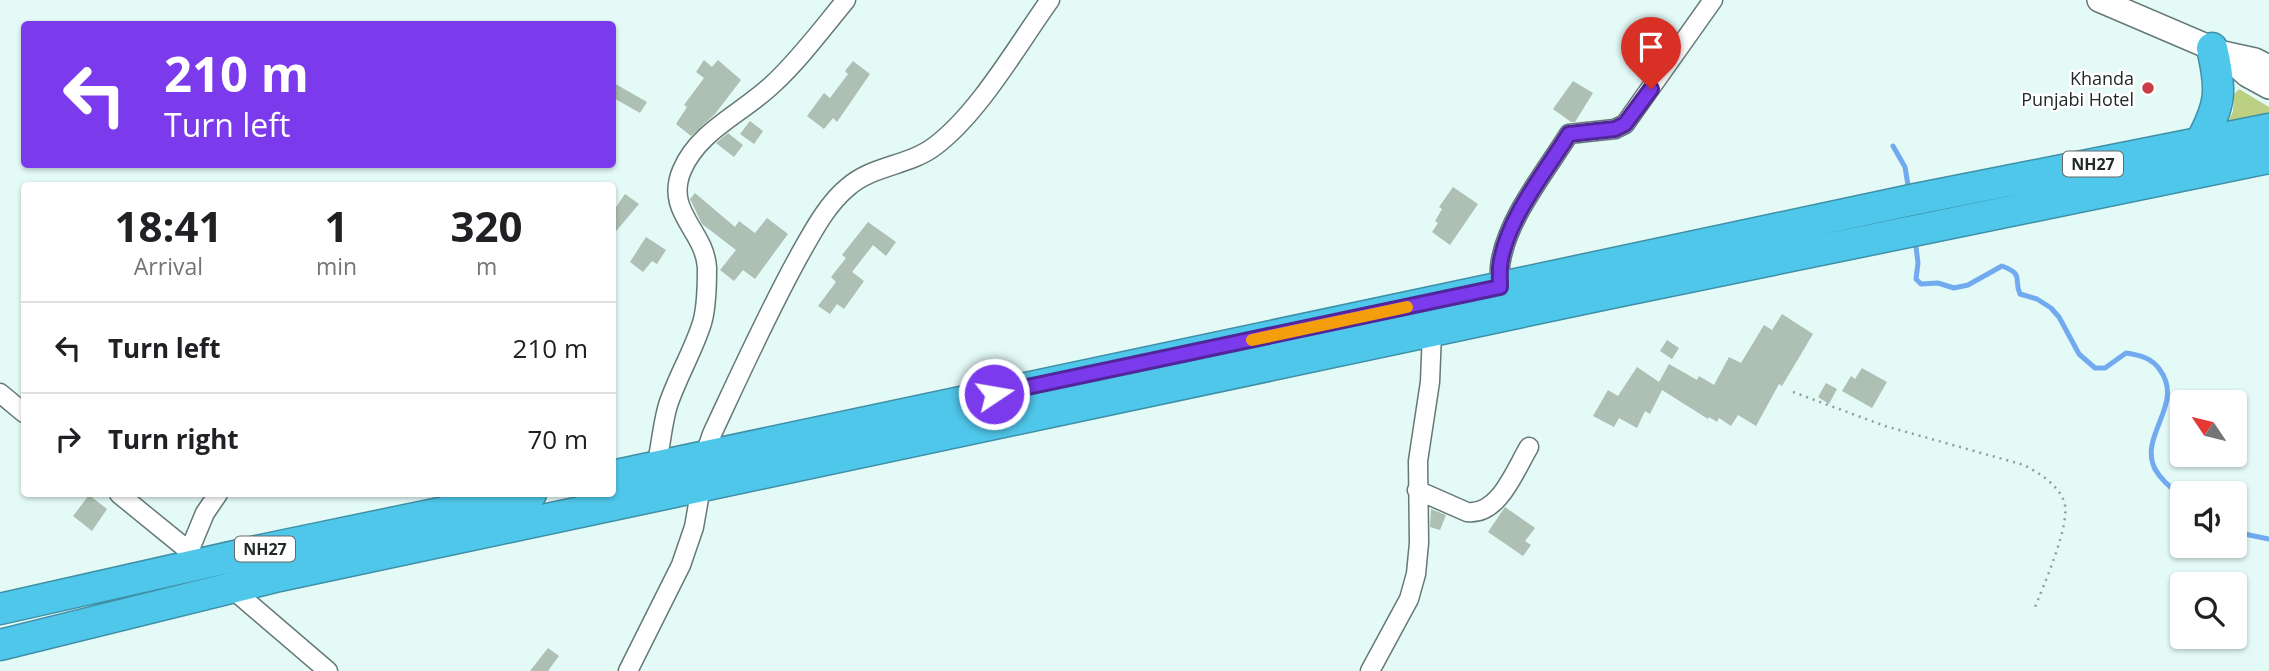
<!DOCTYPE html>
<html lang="en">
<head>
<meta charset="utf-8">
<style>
  body { margin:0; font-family:"Open Sans",sans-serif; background:#f2f2f2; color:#202124; height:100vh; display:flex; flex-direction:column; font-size:26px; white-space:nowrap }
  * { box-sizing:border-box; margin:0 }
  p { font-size:23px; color:#757577 }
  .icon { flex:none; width:38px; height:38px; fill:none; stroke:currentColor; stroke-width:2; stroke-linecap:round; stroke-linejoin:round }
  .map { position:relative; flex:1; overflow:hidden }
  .panel { position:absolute; left:21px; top:182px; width:595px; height:315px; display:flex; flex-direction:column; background:#fff; border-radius:7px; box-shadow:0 2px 5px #0004 }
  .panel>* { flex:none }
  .guide { position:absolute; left:21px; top:21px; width:595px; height:147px; border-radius:7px; box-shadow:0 2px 5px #0004; background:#7c3aed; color:#fff; overflow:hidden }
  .needle { width:46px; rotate:305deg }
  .tools { position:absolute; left:2170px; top:390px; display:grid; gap:14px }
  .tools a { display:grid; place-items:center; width:77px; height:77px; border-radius:7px; background:#fff; box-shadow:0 2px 5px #0004; font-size:35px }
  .pin { position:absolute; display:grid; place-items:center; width:60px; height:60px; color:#fff; margin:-72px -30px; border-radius:50% 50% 50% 0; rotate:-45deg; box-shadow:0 0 7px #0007 }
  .pin .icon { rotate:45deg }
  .me { position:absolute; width:77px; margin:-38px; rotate:78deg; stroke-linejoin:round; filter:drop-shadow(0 0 5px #0008) }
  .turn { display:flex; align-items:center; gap:24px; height:147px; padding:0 28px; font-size:32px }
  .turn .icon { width:91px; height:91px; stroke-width:2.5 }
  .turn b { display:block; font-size:49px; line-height:60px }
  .eta { display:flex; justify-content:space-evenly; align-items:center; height:119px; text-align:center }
  .eta b { font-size:42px; font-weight:700; line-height:49px }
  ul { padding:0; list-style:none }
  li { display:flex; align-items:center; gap:21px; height:91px; padding:0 28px; border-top:2px solid #e0e0e0 }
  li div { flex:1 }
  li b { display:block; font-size:26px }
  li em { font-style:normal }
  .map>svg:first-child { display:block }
  .green { fill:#bbd083 }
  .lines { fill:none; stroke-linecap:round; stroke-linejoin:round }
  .stream { stroke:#72aaf0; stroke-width:5 }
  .building { fill:#aebfb3 }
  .street-casing { stroke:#647976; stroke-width:21 }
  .secondary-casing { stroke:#647976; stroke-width:26 }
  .highway-casing { stroke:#3f90a7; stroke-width:33 }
  .path { stroke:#8d9e9c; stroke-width:2.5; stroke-dasharray:2 5; stroke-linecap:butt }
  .street { stroke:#fff; stroke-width:18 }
  .secondary { stroke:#fff; stroke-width:23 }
  .highway { stroke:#4fc7eb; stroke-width:30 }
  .route-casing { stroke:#51269a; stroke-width:18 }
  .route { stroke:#7c3aed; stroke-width:12 }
  .slow { stroke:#f59e0b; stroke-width:12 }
  .poi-dot { fill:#cc3c47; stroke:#fff; stroke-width:2.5 }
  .labels { text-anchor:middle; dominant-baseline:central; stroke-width:5; stroke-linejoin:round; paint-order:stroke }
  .shield { fill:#fff; stroke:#646b6a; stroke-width:2 }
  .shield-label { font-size:16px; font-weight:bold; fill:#222b2a }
  .poi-label { font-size:18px; fill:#222b2a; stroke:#fff; text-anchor:end }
</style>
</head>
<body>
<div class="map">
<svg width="2269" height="671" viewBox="0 0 2269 671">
  <rect width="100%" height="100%" fill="#e3faf7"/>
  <path class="green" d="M2239 89 2269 107V122L2226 127 2233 111 2234 94Z"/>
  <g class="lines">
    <path class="stream" d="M1893 146 1905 167 1909 191
      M1915 239 1918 263 1916 279 1921 284 1938 283 1954 288 1968 285 2002 266C2025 275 2013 278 2020 294L2037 299 2051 308 2059 317 2079 354 2095 368H2105L2126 353C2140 355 2152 358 2160 370 2185 404 2138 436 2155 469 2161 480 2172 489 2182 496
      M2235 529 2249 535 2269 539"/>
  </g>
  <path class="building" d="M704 60 712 67 718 60 741 80 715 114 691 136 676 124 687 107 684 105 704 78 696 72Z
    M853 61 870 74 837 122 833 118 824 129 807 116 824 93 830 98 848 74 845 71Z
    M1573 81 1593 93 1575 122H1571L1553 109Z
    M612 82 647 102 640 113 612 97Z
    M750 121 763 131 754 144 740 134Z
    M728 133 743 145 734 157 716 143Z
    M1453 187 1478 204 1450 245 1432 232 1438 223 1435 221 1442 209 1439 207Z
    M695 193 735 227 739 221 755 233 767 218 788 234 755 279 743 270 734 281 720 270 736 250 702 224 690 199Z
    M625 194 639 204 612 236V213Z
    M868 222 896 242 886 256 873 245 852 272 864 281 844 309 837 304 830 314 818 306 836 282 831 277 846 258 842 255Z
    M646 237 666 250 657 264 652 261 643 272 630 262Z
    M1782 314 1813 334 1782 386 1779 384 1756 426 1738 415 1731 426 1719 418 1717 422 1709 417 1708 419 1662 390 1650 414 1645 411 1637 428 1619 418 1614 427 1593 416 1608 390 1618 396 1637 367 1659 382 1669 364 1697 380 1699 376 1714 385 1729 357 1741 363 1764 325 1772 330Z
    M1667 340 1679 348 1672 359 1660 351Z
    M1862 368 1887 382 1872 408 1842 391 1851 376 1855 379Z
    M1826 383 1837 389 1829 404 1818 397Z
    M89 495 107 509 92 531 73 516Z
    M1505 507 1535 528 1525 541 1531 545 1523 556 1488 532Z
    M1431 509 1446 515 1440 530 1430 527Z
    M548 648 559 656 548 671H530Z"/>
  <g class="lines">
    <g class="street-casing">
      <path id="street" d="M1500 287C1500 278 1499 268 1501 260 1509 216 1546 171 1569 134L1615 129 1625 124 1713 0
        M0 393 24 413
        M704 457 712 434C740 374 767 314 799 256 812 233 827 204 848 187 873 165 909 166 935 146 979 113 1017 46 1050 0
        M656 467C661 446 662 425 668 405 677 378 692 353 701 326 706 313 707 283 707 268 705 230 664 212 682 170 699 130 743 113 773 84 800 59 822 29 846 0
        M1417 490 1467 512C1499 516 1515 470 1529 447
        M119 494 189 551
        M185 561 205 513 218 494
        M231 588 328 671
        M628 671 681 565 694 527 701 487
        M1370 671 1409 599 1416 574 1419 543 1418 461 1430 382 1432 332"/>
    </g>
    <g class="secondary-casing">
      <path id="secondary" d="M2099 0 2223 53 2255 60 2269 67
        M2225 55 2247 75 2269 87"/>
    </g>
    <g class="highway-casing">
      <path id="highway" d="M2200 143C2221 105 2222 90 2212 48
        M612 476 1916 199 2269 129
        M0 609 266 549 531 494
        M0 645 279 576 1611 293 2269 158"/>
    </g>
    <path class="path" d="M1793 392 1885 426 2024 465C2039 473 2057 484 2064 501 2072 523 2043 586 2034 610"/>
    <use href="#street" class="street"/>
    <use href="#secondary" class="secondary"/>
    <use href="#highway" class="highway"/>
  </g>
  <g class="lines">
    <g class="route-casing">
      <path id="route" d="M994 394 1500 287C1500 278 1499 268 1501 260 1509 216 1546 171 1569 134L1615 129 1625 124 1651 89"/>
    </g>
    <use href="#route" class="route"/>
    <path class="slow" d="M1252 340 1407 307"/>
  </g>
  <circle class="poi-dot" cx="2148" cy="88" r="7"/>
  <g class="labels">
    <g class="shield">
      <rect x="2063" y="151.5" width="60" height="25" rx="5"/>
      <rect x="235" y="536.5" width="60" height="25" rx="5"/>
    </g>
    <g class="shield-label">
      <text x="2093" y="164">NH27</text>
      <text x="265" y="549">NH27</text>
    </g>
    <g class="poi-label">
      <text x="2134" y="78">Khanda<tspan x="2134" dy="21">Punjabi Hotel</tspan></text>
    </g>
  </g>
</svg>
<div class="tools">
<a><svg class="needle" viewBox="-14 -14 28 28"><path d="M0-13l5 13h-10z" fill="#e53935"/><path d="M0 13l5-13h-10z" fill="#757577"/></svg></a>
<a><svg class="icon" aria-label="sound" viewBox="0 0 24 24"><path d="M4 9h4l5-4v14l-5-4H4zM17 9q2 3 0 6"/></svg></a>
<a><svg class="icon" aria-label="search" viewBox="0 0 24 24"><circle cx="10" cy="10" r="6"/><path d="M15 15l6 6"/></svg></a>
</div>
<div class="pin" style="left:1651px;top:89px;background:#d93025"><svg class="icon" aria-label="arrive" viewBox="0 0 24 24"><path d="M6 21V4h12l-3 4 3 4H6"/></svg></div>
<svg class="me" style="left:994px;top:394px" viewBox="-20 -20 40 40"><circle r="17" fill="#7c3aed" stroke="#fff" stroke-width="3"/><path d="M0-11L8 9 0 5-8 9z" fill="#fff"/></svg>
<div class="guide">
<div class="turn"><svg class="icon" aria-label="left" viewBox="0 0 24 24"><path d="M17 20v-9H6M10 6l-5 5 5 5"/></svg><div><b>210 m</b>Turn left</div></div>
</div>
<section class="panel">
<div class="eta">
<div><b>18:41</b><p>Arrival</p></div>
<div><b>1</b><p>min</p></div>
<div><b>320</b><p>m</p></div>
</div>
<ul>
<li><svg class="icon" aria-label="left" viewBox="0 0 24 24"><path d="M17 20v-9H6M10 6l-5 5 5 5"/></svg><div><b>Turn left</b></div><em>210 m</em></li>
<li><svg class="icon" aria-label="right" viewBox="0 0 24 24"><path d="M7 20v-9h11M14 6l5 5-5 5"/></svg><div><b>Turn right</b></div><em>70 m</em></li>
</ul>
</section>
</div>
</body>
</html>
